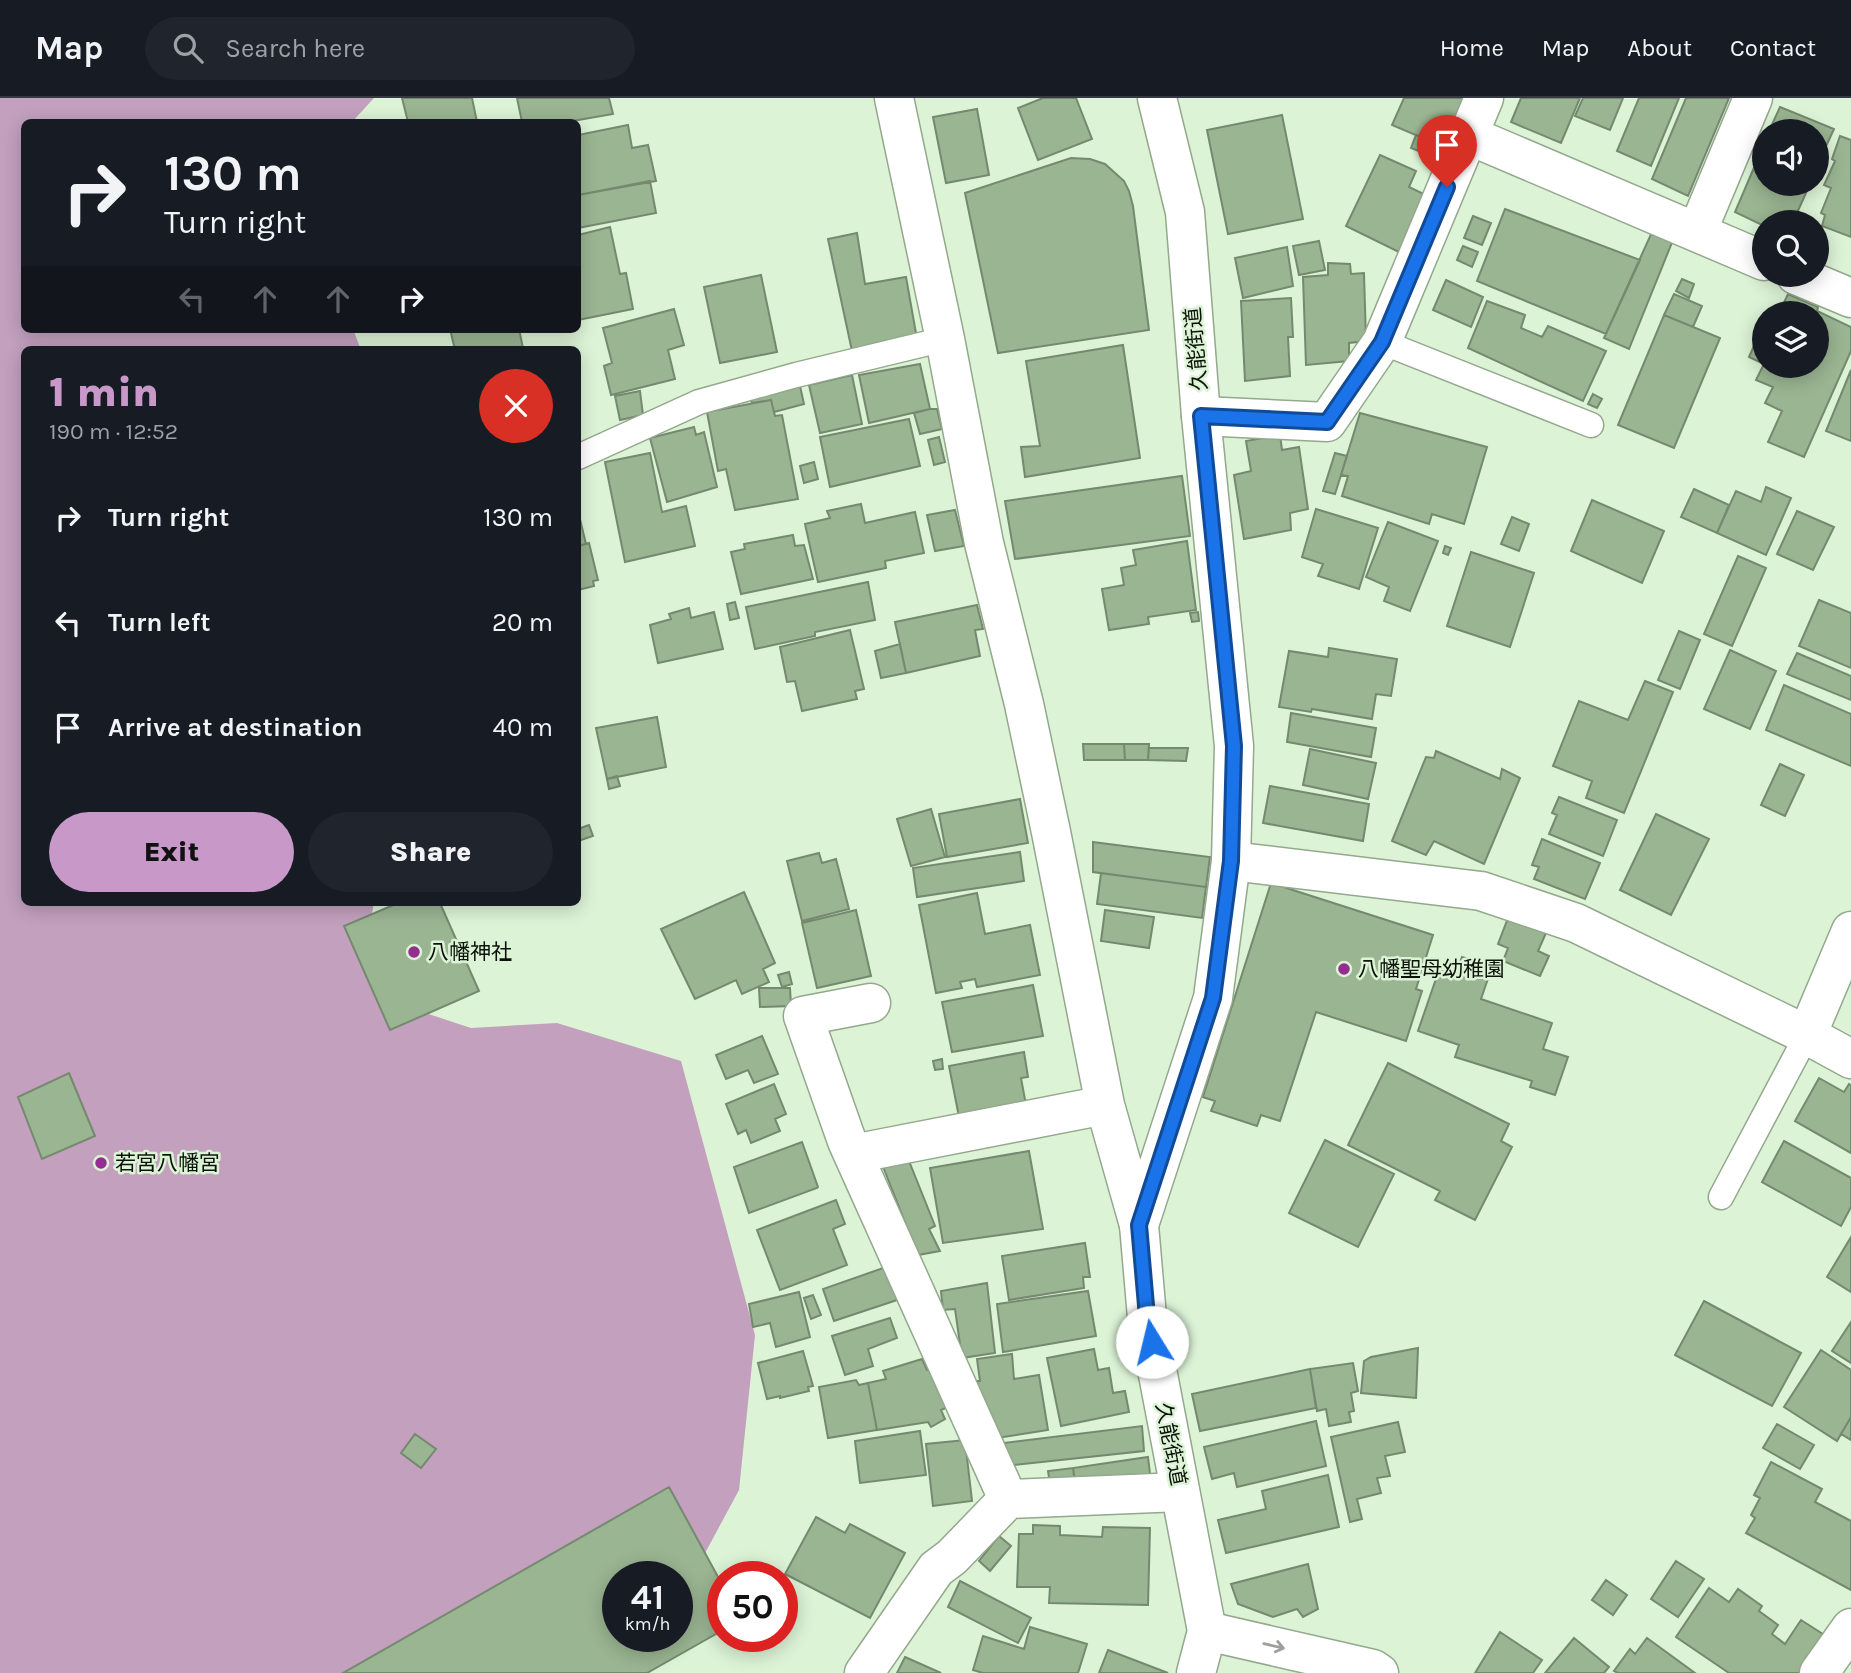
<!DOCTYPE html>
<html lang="en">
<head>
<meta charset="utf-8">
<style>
  body { margin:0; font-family:Karla,"Noto Sans JP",sans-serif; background:#20242c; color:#f1f3f6; height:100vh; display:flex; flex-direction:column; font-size:26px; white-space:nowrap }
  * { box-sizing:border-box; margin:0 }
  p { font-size:23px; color:#9ea1a6 }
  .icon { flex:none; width:38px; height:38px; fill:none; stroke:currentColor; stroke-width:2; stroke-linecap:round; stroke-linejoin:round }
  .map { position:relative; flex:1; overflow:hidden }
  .panel { position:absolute; left:21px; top:248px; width:560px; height:560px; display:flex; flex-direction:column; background:#171b24; border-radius:10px; box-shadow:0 4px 18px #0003 }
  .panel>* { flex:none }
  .hud { position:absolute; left:21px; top:21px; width:560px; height:214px; border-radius:10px; box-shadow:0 4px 18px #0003; background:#171b24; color:#f1f3f6; overflow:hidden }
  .tools { position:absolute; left:1752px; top:21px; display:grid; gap:14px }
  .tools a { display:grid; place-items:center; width:77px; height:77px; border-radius:50%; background:#171b24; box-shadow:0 4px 18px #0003; font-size:35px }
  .speed { position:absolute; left:602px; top:1463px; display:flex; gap:14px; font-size:35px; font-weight:700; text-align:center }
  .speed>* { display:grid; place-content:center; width:91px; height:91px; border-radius:50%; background:#171b24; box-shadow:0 4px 18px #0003; line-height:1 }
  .speed small { font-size:18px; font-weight:400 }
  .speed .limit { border:10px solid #d22; background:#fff; color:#111 }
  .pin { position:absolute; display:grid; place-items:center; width:60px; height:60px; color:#fff; margin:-72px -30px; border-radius:50% 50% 50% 0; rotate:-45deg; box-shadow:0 0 7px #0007 }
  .pin .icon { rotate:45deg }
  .me { position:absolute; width:77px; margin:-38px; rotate:351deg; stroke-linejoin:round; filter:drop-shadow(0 0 5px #0008) }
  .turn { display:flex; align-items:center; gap:24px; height:147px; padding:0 28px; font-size:32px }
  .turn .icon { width:91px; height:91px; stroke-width:2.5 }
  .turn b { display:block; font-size:49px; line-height:60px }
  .lanes { display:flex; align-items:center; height:66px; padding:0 28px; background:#0003; justify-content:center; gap:35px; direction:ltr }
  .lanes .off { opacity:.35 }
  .round { display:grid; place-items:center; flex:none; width:74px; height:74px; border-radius:37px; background:#20242c }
  .headline { display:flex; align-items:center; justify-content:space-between; height:119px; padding:0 28px }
  h1 { font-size:42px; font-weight:800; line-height:52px; color:#c899c8 }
  .primary-button { display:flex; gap:14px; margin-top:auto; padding:14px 28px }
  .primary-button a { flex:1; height:80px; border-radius:42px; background:#c899c8; color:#111; font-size:28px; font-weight:800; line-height:80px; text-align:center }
  .primary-button a+a { background:#20242c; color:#f1f3f6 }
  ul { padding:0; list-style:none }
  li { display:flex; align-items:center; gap:21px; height:105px; padding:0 28px }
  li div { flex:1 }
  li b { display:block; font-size:26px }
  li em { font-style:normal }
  header { display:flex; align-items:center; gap:42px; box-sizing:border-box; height:98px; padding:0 35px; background:#171b24; border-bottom:2px solid #363941 }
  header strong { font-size:33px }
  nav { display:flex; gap:38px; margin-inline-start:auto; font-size:24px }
  .search { width:490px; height:63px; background:#20242c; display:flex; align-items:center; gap:18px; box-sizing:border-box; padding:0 24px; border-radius:38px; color:#9ea1a6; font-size:26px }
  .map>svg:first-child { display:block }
  .forest { fill:#c2a0be }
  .building { fill:#9ab592; stroke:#75896f; stroke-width:2; fill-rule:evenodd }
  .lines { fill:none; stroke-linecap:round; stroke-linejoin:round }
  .lane-casing { stroke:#93a88d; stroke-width:27 }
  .street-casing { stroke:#93a88d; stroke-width:41 }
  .secondary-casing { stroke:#93a88d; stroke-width:41 }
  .lane { stroke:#fff; stroke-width:24 }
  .street { stroke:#fff; stroke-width:38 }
  .secondary { stroke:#fff; stroke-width:38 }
  .oneway { stroke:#9da19d }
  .route-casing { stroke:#114b97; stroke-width:18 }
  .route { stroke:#1a73e8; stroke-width:12 }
  .poi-dot { fill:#952c90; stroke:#dcf3d6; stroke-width:2.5 }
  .labels { text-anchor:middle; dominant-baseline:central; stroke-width:5; stroke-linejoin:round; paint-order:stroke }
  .street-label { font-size:21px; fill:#0b1309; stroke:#dcf3d6 }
  .poi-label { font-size:21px; fill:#0b1309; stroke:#dcf3d6; text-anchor:start }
</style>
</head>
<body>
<header>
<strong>Map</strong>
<div class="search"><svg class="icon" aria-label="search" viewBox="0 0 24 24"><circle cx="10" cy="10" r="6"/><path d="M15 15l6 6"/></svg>Search here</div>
<nav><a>Home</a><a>Map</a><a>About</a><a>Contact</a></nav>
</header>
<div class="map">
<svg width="1851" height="1575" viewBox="0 0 1851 1575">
  <rect width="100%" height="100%" fill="#dcf3d6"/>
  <path class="forest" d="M0 0H374L352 24H24V231H353L361 252H24V805H374L365 850 383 901 471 930 557 925 681 963 755 1237 739 1392 704 1457 618 1479 529 1575H0Z"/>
  <path class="building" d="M402 0H472L477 24H408Z
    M517 0H609L613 16 567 24H522Z
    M1043 0H1076L1092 41 1038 62 1018 10Z
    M1404 0H1474L1453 53 1392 27Z
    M1521 0H1580L1561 45 1511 24Z
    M1583 0H1623L1610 32 1575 18Z
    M1639 0H1679L1651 68 1617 53Z
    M1686 0H1729L1688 98 1652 81Z
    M1780 9 1834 31 1816 70V33H1769Z
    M977 11 989 77 946 85 933 19Z
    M1282 17 1303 121 1228 136 1207 32Z
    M628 27 632 50 648 47 656 83 578 97V37Z
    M1416 37 1453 53 1448 65 1411 50Z
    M1840 38 1851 42V139L1822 128 1825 117 1821 115 1831 90 1824 87 1835 63 1832 61Z
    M1763 43 1764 86H1810L1793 124H1764V128L1735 114 1756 65 1753 63Z
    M1380 57 1416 73 1409 89 1434 101 1407 158 1346 128Z
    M1071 60 1090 61 1105 66 1124 83 1129 93 1133 108 1149 232 998 255 965 95Z
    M650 83 656 115 578 130V97Z
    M1505 111 1640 162 1606 236 1477 183Z
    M1473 118 1491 125 1482 147 1464 140Z
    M610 129 620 176 626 175 633 211 578 222V137Z
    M1652 134 1673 142 1629 251 1604 240Z
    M857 135 865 186 906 179 917 241 852 253 828 141Z
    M1319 143 1325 172 1299 177 1293 148Z
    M1463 148 1478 154 1472 169 1457 162Z
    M1287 149 1293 188 1243 200 1235 160Z
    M1328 165 1350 166 1351 176 1364 175 1366 243 1349 245V263L1306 267 1303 179 1328 177Z
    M761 177 777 254 720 265 704 189Z
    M1682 181 1694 186 1689 200 1676 193Z
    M1446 182 1483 199 1471 229 1433 212Z
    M1674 196 1702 208 1693 229 1664 217Z
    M1788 196 1818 209 1817 213 1851 229V253L1804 359 1768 344 1782 313 1765 305 1773 289 1756 282 1764 266 1749 259 1764 225V268H1816V215H1779Z
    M1291 200 1293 239H1288L1290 278 1245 283 1241 203Z
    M1487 203 1525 217 1521 230 1542 239 1548 228 1606 253 1583 303 1468 250Z
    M674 211 684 247 668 252 675 281 611 297 604 268 612 265 603 230Z
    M1664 217 1720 240 1674 350 1618 327Z
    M450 231H519L523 250 517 252H455Z
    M1123 247 1140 360 1025 379 1021 349 1040 348 1026 263Z
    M920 266 930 311 869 325 859 277Z
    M1851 272V343L1826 333Z
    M852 277 862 326 820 335 809 287Z
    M800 288 804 306 774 314 771 302 752 305 750 295Z
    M640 293 643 317 620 322 615 298Z
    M1593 296 1602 301 1597 310 1588 306Z
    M771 302 775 318 782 317 798 401 735 412 726 371 718 373 707 314Z
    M930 311H937L942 331 920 336 914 315Z
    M1360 315 1487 349 1464 426 1432 416 1429 426 1342 398 1348 378 1341 377Z
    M909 321 920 368 830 389 820 339Z
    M694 329 696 337 704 334 717 389 667 404 650 340Z
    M1280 337 1282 352 1299 349 1308 411 1290 415 1291 432 1244 441 1234 377 1251 373 1246 343Z
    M939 339 945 364 934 367 928 342Z
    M650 355 662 414 686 408 695 448 625 464 605 364Z
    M1335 355 1347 358 1335 396 1323 393Z
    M814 364 818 381 804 385 800 368Z
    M1182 378 1190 438 1015 461 1005 403Z
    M1766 389 1791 400 1766 457 1717 435 1736 393 1761 404Z
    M1694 391 1729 407 1717 435 1681 419Z
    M1592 402 1664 433 1642 485 1571 453Z
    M861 406 865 425 915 414 924 455 885 463 886 470 818 484 805 426 830 420 827 413Z
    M1316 411 1378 430 1359 491 1318 478 1323 466 1302 459Z
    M955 412 964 448 935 453 927 417Z
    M578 413 586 446 578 448Z
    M1797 413 1834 429 1813 472 1777 456Z
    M1512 419 1529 426 1519 453 1501 446Z
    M1388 424 1438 443 1410 513 1384 503 1389 489 1366 479Z
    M793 437 795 448 804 447 813 481 741 496 731 454 745 451 744 446Z
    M1187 443 1196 512 1148 519 1149 526 1109 532 1102 491 1124 487 1121 470 1136 467 1133 452Z
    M589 445 598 482 593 483 594 488 578 492V448Z
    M1445 448 1451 450 1448 457 1443 455Z
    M1471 454 1534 475 1510 549 1447 528Z
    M1738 458 1766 470 1732 548 1704 536Z
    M868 484 875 522 815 534V538L755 551 746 509Z
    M1819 502 1851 515V570L1799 548Z
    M735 504 739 520 730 522 727 506Z
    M977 507 983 531 975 532 980 558 906 575 895 524Z
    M689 510 691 520 714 514 723 551 658 565 650 527 671 521 669 516Z
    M1198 514 1199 523 1192 524 1190 515Z
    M850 532 864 591 855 593 857 601 802 613 795 583 787 584 780 549Z
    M1679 533 1700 542 1680 591 1658 582Z
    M900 546 906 575 881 580 875 553Z
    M1329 550 1397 561 1391 598 1376 596 1372 621 1312 611 1311 614 1279 609 1289 553 1328 559Z
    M1730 552 1776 573 1750 631 1704 611Z
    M1797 555 1851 578V602L1787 576Z
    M1645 583 1673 594 1624 715 1586 700 1592 683 1553 668 1579 603 1628 622Z
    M1784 587 1851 616V668L1766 632Z
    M1291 615 1376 630 1371 659 1287 644Z
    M657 619 666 669 607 681 596 630Z
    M1083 646H1124L1125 662H1084Z
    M1124 646H1149L1148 662H1125Z
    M1149 650H1188L1186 663 1148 662Z
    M1310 651 1376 665 1368 701 1303 687Z
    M1436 653 1500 681 1502 671 1520 680 1484 766 1434 743 1426 757 1392 743 1426 659 1434 660Z
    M1780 666 1804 677 1785 718 1761 707Z
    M617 678 620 688 609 691 607 681Z
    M1270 688 1369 706 1363 743 1263 725Z
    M1559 699 1617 722 1603 758 1549 736 1557 717 1552 715Z
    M1020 701 1028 745 947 759 939 716Z
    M931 711 945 759 911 768 897 721Z
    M1656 716 1709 741 1671 817 1620 792Z
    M589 727 593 738 578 743V731Z
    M1542 741 1600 765 1585 801 1534 781 1539 769 1532 767Z
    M1093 744 1210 759 1206 789 1093 774Z
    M1020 754 1024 783 917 799 913 770Z
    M819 755 822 765 836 761 849 811 802 823 787 763Z
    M1101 775 1206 789 1202 820 1097 806Z
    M1271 785 1433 837 1416 891 1422 893 1406 943 1316 914 1280 1023 1261 1017 1257 1028 1211 1013 1215 1003 1203 999Z
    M744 794 775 865 763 871 769 884 742 896 736 882 695 901 661 831Z
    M977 795 985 836 1030 827 1040 877 977 889 975 881 960 884 962 890 936 895 919 807Z
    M398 805H440L479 893 390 932 344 828Z
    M856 812 871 878 817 890 802 825Z
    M1105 812 1154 819 1149 850 1101 843Z
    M1508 820 1546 835 1538 853 1549 858 1540 878 1503 863 1508 850 1498 846Z
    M1462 859 1492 869 1481 901 1552 925 1543 951 1568 959 1555 997 1530 989 1532 983 1455 959 1459 947 1418 933 1439 872 1455 878Z
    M789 874 792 886 782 889 778 877Z
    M1033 887 1043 938 952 954 942 904Z
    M759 890H790L791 908 760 909Z
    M762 938 778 976 754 985 748 972 726 981 716 957Z
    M1024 954 1028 979 1021 980 1026 1007 959 1019 949 968Z
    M942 961 943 971 935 972 933 963Z
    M1388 965 1509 1026 1501 1043 1512 1049 1475 1122 1435 1102 1440 1093 1348 1047Z
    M69 975 95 1038 42 1061 18 999Z
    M1819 980 1844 994 1849 986 1851 987V1055L1795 1023Z
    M774 986 786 1016 775 1021 780 1033 751 1045 746 1032 738 1036 726 1006Z
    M1325 1042 1394 1076 1358 1149 1289 1115Z
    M1784 1043 1851 1080V1109L1841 1128 1762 1084Z
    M802 1044 818 1089 817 1090 749 1115 734 1069Z
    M905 1053 935 1128 929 1131 940 1153 918 1157 880 1061Z
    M1029 1053 1043 1131 943 1145 930 1070Z
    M836 1102 845 1126 833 1131 847 1167 780 1192 757 1132Z
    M1851 1139V1194L1827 1179Z
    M1085 1145 1090 1179H1083L1084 1190 1009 1202 1002 1158Z
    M889 1168 900 1201 834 1223 823 1191Z
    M987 1185 995 1255 962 1260 955 1211 943 1212 941 1193Z
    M1088 1193 1096 1238 1003 1254 997 1206Z
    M799 1194 810 1239 776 1249 770 1225 753 1229 749 1206Z
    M813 1197 821 1217 811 1221 804 1200Z
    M1704 1203 1801 1255 1772 1308 1675 1257Z
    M890 1220 897 1240 868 1251 873 1268 845 1277 832 1238Z
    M1851 1224V1265L1832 1253Z
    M1418 1250 1416 1300 1361 1295 1364 1263 1371 1259Z
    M1094 1251 1098 1272 1109 1270 1113 1295 1125 1293 1129 1314 1061 1328 1047 1260Z
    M1821 1252 1851 1272V1319L1837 1343 1784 1309Z
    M803 1253 813 1288 808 1289 809 1293 780 1300V1298L767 1301 758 1265Z
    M1012 1256 1014 1281 1039 1277 1048 1332 991 1341 983 1320 977 1283H980L977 1261Z
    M922 1261 927 1272 933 1270 948 1309 941 1312 945 1321 931 1329 928 1324 877 1332 868 1285 886 1281 883 1273Z
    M1353 1265 1358 1293 1351 1295 1354 1313 1349 1314 1351 1324 1329 1328 1326 1311 1317 1313 1310 1271Z
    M1310 1271 1316 1310 1200 1333 1192 1296Z
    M856 1282 859 1287 868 1285 877 1332 828 1340 819 1289Z
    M1851 1319V1342L1841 1336Z
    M1316 1323 1326 1368 1237 1389 1234 1375 1212 1381 1204 1349Z
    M1398 1324 1405 1354 1385 1358 1390 1378 1377 1380 1381 1395 1357 1401 1362 1421 1350 1424 1331 1339Z
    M1777 1326 1814 1347 1800 1371 1763 1350Z
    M1142 1328 1144 1353 1005 1368 995 1346Z
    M920 1333 926 1377 860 1385 855 1343Z
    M415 1336 436 1351 421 1370 401 1355Z
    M965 1342 972 1403 933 1408 926 1346Z
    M1148 1359 1151 1384 1076 1395 1073 1370Z
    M1771 1364 1822 1391 1815 1404 1851 1423V1492L1746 1435 1755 1420 1751 1417 1760 1400 1754 1397Z
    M1073 1370 1076 1388 1051 1392 1048 1373Z
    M1328 1377 1339 1429 1226 1455 1218 1422 1266 1411 1262 1393Z
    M669 1389 723 1488V1532L647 1575H343ZM618 1479H677V1538H618Z
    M816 1419 845 1435 850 1426 905 1455 870 1520 785 1476Z
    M1033 1427 1060 1428V1437L1102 1439 1103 1429 1150 1430 1148 1507 1049 1505 1050 1489H1017L1019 1436H1033Z
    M999 1438 1011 1448 990 1473 979 1463Z
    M1676 1463 1704 1481 1678 1519 1651 1501Z
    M1308 1466 1318 1511 1303 1519 1297 1511 1273 1519 1238 1506 1231 1486Z
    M1606 1482 1627 1497 1613 1517 1592 1502Z
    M960 1483 1031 1520 1018 1545 948 1509Z
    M1709 1490 1729 1504 1738 1491 1762 1508 1759 1513 1778 1527 1772 1536 1785 1546 1801 1522 1826 1538 1801 1575H1729L1676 1539Z
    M1030 1529 1087 1546 1078 1575H983L973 1572 983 1538 1024 1551Z
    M1500 1534 1542 1562 1533 1575H1475Z
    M1574 1540 1609 1569 1604 1575H1545Z
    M1647 1540 1695 1575H1618L1614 1573 1630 1551 1635 1556Z
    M1108 1552 1168 1575H1099Z
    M905 1559 941 1575H897Z"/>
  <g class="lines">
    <g class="lane-casing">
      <path id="lane" d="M1382 244 1591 327
        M578 359 699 304 796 277 945 241
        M1721 1099 1807 937"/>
    </g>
    <g class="street-casing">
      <path id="street" d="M894 0 945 241 984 445 1024 606 1051 734 1105 1007 1139 1127
        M1468 37 1764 163
        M1697 134 1753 0
        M1796 177 1851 200
        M1201 318 1327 324 1382 244 1484 0
        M1231 763 1481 793 1576 825 1807 937 1851 961
        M871 905 803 918 847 1043 1008 1401 1180 1394
        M1807 937 1851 833
        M853 1056 1105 1007
        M1207 1533 1373 1571 1379 1575
        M864 1575 936 1471 952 1459 1008 1401
        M1819 1575 1851 1530"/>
    </g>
    <g class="secondary-casing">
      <path id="secondary" d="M1157 0 1185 114 1201 318 1234 648 1231 763 1213 900 1139 1127 1147 1219 1207 1533 1196 1575"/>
    </g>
    <use href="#lane" class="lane"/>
    <use href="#street" class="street"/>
    <use href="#secondary" class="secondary"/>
  </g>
  <defs><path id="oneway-shaft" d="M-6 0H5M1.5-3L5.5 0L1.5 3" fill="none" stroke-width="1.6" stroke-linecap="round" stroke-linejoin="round" transform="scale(1.75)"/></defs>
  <use class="oneway" href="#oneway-shaft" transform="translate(1274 1548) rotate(13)"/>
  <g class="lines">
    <g class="route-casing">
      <path id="route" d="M1152 1244 1147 1219 1139 1127 1213 900 1231 763 1234 648 1201 318 1327 324 1382 244 1447 89"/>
    </g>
    <use href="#route" class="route"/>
  </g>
  <g class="poi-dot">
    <circle cx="414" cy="854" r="7"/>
    <circle cx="1344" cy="871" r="7"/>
    <circle cx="101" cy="1065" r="7"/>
  </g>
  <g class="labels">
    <g class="street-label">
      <text transform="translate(1196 251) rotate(-95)">久能街道</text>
      <text transform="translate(1171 1346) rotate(79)">久能街道</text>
    </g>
    <g class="poi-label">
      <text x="428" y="854">八幡神社</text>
      <text x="1358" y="871">八幡聖母幼稚園</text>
      <text x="115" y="1065">若宮八幡宮</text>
    </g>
  </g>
</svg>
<div class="tools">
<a><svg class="icon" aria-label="sound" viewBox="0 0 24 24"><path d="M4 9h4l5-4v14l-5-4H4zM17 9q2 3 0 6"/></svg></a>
<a><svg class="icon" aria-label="search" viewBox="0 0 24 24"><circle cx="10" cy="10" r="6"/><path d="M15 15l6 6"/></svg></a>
<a><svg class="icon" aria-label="layers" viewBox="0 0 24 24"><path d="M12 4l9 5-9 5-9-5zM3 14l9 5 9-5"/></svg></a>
</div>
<div class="speed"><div>41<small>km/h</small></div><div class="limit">50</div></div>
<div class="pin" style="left:1447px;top:89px;background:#d93025"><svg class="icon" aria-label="arrive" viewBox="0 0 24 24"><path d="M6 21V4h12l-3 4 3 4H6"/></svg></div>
<svg class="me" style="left:1152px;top:1244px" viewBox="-20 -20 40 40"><circle r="19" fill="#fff"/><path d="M0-13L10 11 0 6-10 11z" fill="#1a73e8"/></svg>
<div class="hud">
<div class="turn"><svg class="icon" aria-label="right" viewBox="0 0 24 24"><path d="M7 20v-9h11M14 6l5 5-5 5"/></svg><div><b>130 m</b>Turn right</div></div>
<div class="lanes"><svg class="icon off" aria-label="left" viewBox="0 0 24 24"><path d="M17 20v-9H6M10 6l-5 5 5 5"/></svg><svg class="icon off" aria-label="ahead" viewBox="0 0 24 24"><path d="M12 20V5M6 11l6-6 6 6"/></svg><svg class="icon off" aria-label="ahead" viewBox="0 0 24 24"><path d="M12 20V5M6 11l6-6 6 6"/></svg><svg class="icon" aria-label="right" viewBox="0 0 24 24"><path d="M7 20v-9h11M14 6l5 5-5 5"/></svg></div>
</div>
<section class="panel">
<div class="headline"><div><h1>1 min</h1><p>190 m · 12:52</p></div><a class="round" style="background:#d93025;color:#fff"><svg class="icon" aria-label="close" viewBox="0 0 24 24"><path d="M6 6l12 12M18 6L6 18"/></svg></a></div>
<ul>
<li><svg class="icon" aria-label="right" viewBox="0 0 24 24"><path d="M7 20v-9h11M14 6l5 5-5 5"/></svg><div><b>Turn right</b></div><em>130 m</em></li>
<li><svg class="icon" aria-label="left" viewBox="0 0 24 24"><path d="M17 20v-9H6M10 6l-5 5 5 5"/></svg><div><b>Turn left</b></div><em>20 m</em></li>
<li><svg class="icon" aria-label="arrive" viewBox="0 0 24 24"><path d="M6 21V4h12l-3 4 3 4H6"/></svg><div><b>Arrive at destination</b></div><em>40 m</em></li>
</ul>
<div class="primary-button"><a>Exit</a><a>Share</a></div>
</section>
</div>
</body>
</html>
